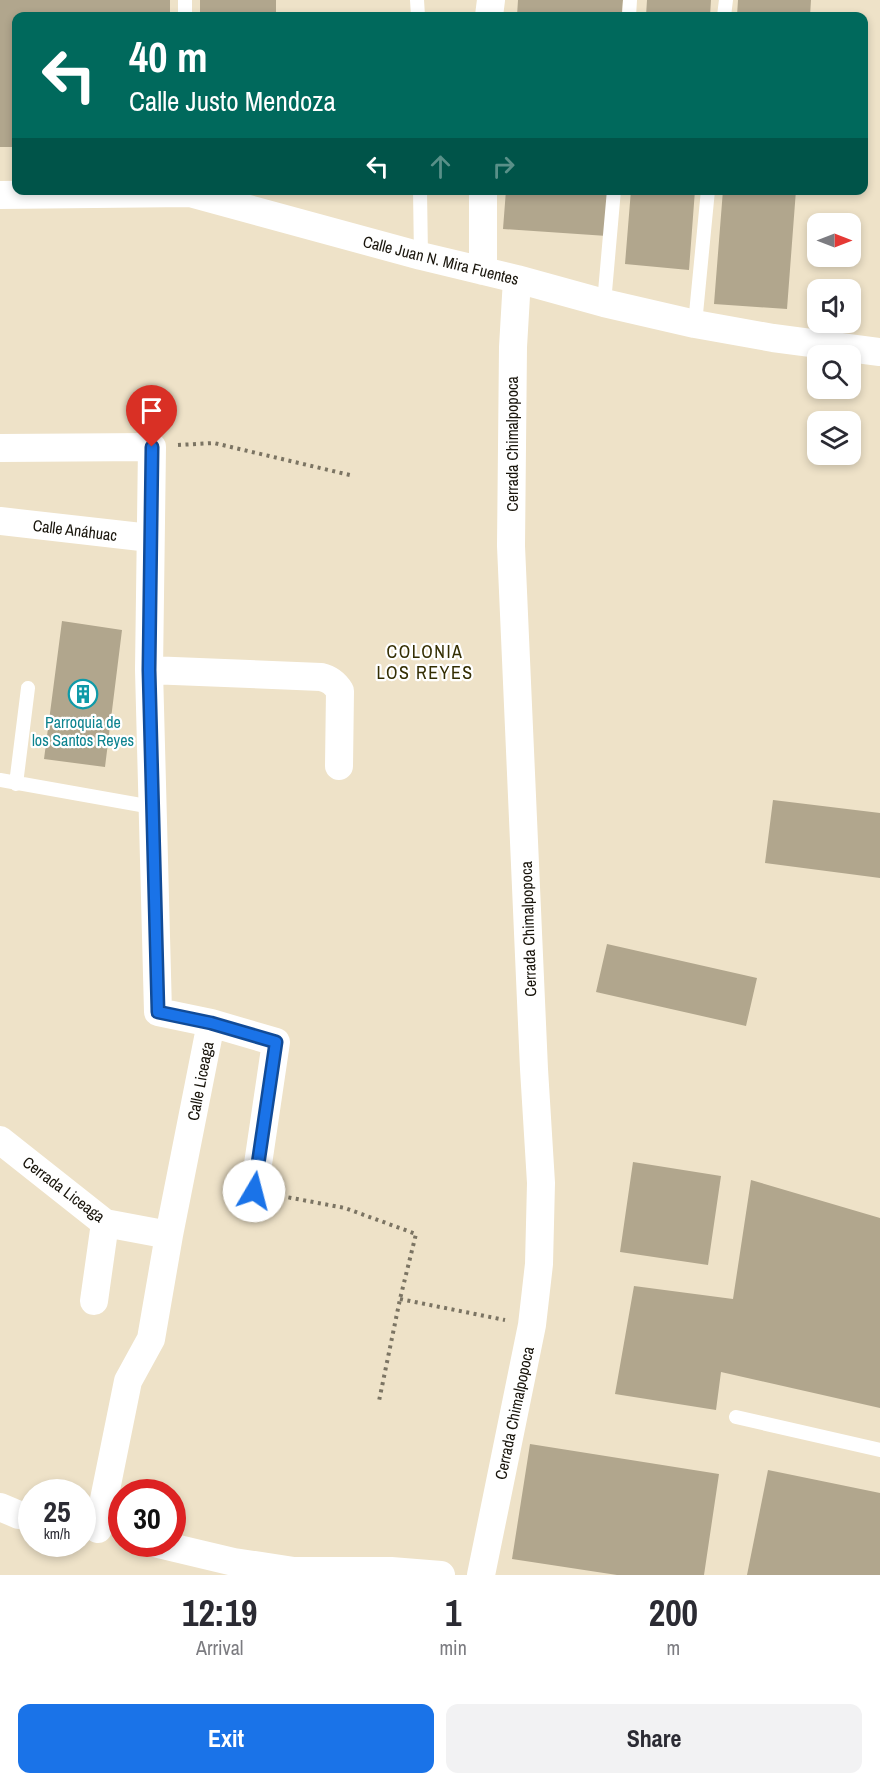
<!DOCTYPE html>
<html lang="en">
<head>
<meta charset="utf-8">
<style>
  body { margin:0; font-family:"Archivo Narrow",sans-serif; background:#f2f2f3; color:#2b2b33; height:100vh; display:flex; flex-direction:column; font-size:22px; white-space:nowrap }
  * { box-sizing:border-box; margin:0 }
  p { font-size:20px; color:#7c7c81 }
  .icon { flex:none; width:33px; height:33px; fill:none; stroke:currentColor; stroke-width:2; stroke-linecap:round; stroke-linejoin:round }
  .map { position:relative; height:1575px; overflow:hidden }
  .panel { display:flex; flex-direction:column; background:#fff; flex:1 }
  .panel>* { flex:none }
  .hud { position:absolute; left:12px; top:12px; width:856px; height:183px; border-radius:12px; box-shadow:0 3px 9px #0003; background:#00695c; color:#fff; overflow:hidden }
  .needle { width:39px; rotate:90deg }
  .controls { position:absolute; left:807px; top:213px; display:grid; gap:12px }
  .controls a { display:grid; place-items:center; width:54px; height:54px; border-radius:12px; background:#fff; box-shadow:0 3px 9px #0003; font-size:30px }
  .speed { position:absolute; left:18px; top:1479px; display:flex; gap:12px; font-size:30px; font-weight:700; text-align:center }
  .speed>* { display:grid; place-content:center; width:78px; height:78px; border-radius:50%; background:#fff; box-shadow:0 3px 9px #0003; line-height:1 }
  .speed small { font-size:15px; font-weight:400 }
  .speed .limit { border:9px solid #d22; background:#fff; color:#111 }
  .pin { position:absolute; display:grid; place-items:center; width:51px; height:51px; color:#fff; margin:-62px -26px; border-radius:50% 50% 50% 0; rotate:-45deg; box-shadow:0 0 6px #0007 }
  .pin .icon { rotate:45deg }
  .me { position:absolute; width:66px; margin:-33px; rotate:8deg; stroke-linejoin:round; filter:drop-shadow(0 0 4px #0008) }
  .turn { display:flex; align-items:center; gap:21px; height:126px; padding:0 18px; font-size:27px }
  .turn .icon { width:78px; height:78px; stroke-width:2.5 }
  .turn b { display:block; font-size:42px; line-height:51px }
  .lanes { display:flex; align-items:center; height:57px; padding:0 18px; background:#0003; justify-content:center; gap:30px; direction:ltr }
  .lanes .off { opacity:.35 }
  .eta { display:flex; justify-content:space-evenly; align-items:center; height:102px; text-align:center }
  .eta b { font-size:36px; font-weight:700; line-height:42px }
  .cta { display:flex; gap:12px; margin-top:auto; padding:12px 18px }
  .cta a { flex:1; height:69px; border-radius:12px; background:#1a73e8; color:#fff; font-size:24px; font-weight:700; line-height:69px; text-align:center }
  .cta a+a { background:#f2f2f3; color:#2b2b33 }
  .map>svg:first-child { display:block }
  .building { fill:#b1a68d }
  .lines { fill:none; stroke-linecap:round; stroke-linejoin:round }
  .path { stroke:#7b7463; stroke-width:4; stroke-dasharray:3 4.5; stroke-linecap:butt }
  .service { stroke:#fff; stroke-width:14 }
  .minor { stroke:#fff; stroke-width:28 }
  .route-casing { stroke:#114b97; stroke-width:15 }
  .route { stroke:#1a73e8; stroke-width:10 }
  .labels { text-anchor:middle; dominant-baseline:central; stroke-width:4.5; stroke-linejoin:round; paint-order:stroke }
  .street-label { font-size:16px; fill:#18140b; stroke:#fff }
  .culture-label { font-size:16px; fill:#0d838f; stroke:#fff }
  .neighbourhood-label { font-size:18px; letter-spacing:1.5px; fill:#342e02; stroke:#fff }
</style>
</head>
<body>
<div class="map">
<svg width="880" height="1575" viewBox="0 0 880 1575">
  <rect width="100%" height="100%" fill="#eee2c8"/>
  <path class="building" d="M0 0H170V16H16V147H0Z
    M200 0H276V16H200Z
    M518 0H623L622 16H517Z
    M647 0H711L710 16H646Z
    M738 0H811L810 16H737Z
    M506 190H610L607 236 503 229Z
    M631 190H695L689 270 625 264Z
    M723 190H796L787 309 714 304Z
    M62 621 122 630 105 767 44 759Z
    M773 800 880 813V878L765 863Z
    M607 944 757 978 746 1026 596 992Z
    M633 1162 721 1176 708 1265 620 1252Z
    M751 1180 880 1218V1408L721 1372 716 1410 615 1394 634 1286 733 1299Z
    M530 1444 719 1474 704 1575H617L512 1559Z
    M768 1470 880 1493V1575H747Z"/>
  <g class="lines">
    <path class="path" d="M178 445 214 443 354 476
      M281 1196 345 1208 416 1234 400 1299 379 1401
      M400 1299 505 1320"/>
    <path class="service" d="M185 0V16
      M417 0 418 16
      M629 16 630 0
      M724 16 726 0
      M420 190 421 256
      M604 303 614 190
      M695 324 708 190
      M0 780 152 807
      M16 784 28 688
      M736 1417 880 1450"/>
    <path class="minor" d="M489 16 491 0
      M483 190V271
      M0 195 190 193 421 256 517 279 604 303 695 324 773 338 880 352
      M0 448 152 447 149 670 158 1012 211 1023 169 1235 151 1339 128 1381 98 1529
      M0 521 150 538
      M149 670 321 677C330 679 335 683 340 691L339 766
      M211 1023 276 1042 254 1191
      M0 1140 105 1223 169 1235
      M94 1301 105 1223
      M0 1507 19 1515 32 1517
      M158 1544 234 1562 294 1571H391L441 1575
      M481 1575 532 1325 539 1264 541 1183 534 1069 511 546 513 347 517 279"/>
  </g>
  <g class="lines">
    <g class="route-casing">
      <path id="route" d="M152 447 149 670 158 1012 211 1023 276 1042 254 1191"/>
    </g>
    <use href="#route" class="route"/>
  </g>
  <defs>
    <g id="building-ring" transform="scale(1.5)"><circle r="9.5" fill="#fff" stroke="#0f9aa8" stroke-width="1.5"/><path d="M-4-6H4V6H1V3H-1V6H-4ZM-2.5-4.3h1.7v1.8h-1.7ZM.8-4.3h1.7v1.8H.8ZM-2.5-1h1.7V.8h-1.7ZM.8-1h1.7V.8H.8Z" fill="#0f9aa8"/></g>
  </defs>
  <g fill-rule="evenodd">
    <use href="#building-ring" x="83" y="694"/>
  </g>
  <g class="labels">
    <g class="street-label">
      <text transform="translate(441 260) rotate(14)">Calle Juan N. Mira Fuentes</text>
      <text transform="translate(512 444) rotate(-90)">Cerrada Chimalpopoca</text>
      <text transform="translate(75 530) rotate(7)">Calle Anáhuac</text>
      <text transform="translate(528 929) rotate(-92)">Cerrada Chimalpopoca</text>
      <text transform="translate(200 1081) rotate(-79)">Calle Liceaga</text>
      <text transform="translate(64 1189) rotate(37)">Cerrada Liceaga</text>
      <text transform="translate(514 1413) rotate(-78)">Cerrada Chimalpopoca</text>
    </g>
    <g class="culture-label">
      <text x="83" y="722">Parroquia de<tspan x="83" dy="18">los Santos Reyes</tspan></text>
    </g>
    <g class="neighbourhood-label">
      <text x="425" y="651">COLONIA<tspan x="425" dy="21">LOS REYES</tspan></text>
    </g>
  </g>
</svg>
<div class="controls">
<a><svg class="needle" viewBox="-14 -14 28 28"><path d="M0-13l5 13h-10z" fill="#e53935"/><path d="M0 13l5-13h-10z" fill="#7c7c81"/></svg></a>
<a><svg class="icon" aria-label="sound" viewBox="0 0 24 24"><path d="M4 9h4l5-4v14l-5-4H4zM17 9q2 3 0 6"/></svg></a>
<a><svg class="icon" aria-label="search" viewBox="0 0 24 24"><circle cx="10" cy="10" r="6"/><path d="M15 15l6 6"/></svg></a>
<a><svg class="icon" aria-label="layers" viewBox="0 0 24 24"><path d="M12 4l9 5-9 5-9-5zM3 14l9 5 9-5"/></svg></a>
</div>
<div class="speed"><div>25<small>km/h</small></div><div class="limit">30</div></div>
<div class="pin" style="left:152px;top:447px;background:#d93025"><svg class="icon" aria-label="arrive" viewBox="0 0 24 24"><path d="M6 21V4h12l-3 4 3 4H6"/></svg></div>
<svg class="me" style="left:254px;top:1191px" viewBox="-20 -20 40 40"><circle r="19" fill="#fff"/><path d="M0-13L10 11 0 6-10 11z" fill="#1a73e8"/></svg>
<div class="hud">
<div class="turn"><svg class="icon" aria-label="left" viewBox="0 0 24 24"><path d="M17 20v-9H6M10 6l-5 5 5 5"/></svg><div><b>40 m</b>Calle Justo Mendoza</div></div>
<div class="lanes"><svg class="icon" aria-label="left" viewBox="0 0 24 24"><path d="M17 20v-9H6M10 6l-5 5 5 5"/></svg><svg class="icon off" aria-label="ahead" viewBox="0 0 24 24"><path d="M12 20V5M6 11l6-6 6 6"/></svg><svg class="icon off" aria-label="right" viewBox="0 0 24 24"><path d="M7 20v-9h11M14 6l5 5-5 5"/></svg></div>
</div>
</div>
<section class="panel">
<div class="eta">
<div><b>12:19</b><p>Arrival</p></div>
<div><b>1</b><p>min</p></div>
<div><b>200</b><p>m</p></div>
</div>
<div class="cta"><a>Exit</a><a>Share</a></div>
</section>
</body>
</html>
